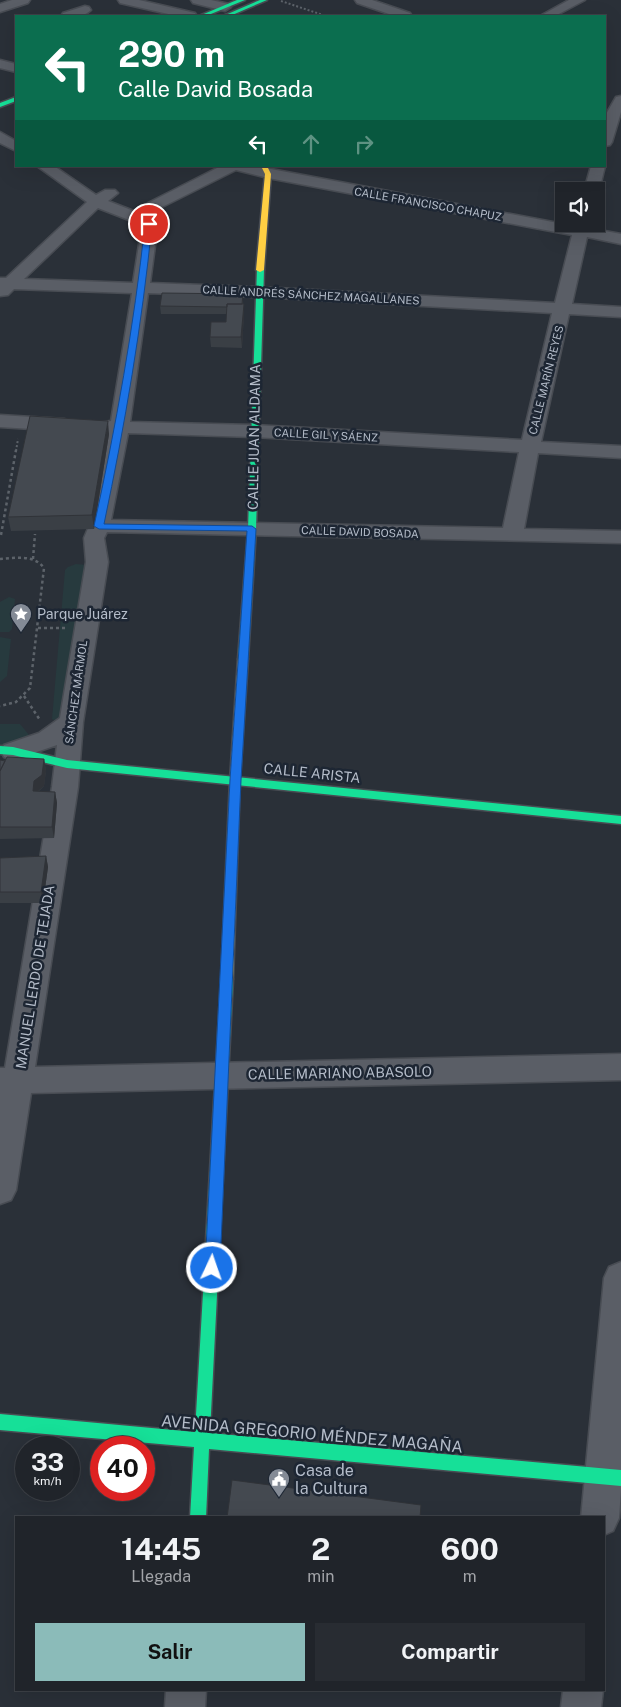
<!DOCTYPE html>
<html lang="es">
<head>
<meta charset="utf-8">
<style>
  body { margin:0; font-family:"Public Sans",sans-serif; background:#282c32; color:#f1f3f6; height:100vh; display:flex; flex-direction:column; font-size:19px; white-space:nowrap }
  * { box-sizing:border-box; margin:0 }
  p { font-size:16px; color:#a2a4a8 }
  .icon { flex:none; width:28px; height:28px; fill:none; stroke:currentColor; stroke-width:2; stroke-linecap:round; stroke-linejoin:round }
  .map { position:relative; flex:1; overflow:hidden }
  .drawer { position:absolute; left:15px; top:1516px; width:590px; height:175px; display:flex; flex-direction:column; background:#20242a; border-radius:0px; box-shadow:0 5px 20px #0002,0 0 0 1px #3d4147 }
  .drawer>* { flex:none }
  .top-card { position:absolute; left:15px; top:15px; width:591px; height:152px; border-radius:0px; box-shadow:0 5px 20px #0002,0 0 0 1px #3d4147; background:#0b6e4f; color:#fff; overflow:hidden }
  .buttons { position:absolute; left:555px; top:182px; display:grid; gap:10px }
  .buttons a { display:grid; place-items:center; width:50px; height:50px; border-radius:0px; background:#20242a; box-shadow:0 5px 20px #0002,0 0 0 1px #3d4147; font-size:25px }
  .speed { position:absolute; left:15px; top:1436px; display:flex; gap:10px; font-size:25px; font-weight:700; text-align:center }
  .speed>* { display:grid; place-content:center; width:65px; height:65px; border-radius:50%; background:#20242a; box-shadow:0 5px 20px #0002,0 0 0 1px #3d4147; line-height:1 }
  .speed small { font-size:12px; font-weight:400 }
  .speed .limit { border:8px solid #d22; background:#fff; color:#111 }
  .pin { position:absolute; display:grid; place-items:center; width:42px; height:42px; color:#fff; margin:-21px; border:2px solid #fff; border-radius:50%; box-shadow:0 1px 5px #0007 }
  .me { position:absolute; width:55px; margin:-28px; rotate:3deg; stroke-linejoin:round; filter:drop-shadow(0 0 4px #0008) }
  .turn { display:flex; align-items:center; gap:18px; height:105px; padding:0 20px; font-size:22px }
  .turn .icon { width:65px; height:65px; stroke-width:2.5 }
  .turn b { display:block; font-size:35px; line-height:42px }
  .lanes { display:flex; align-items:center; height:48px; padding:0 20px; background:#0003; justify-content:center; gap:25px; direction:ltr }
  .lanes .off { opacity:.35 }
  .eta { display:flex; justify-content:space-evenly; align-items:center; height:85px; text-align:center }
  .eta b { font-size:30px; font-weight:700; line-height:35px }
  .button { display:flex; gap:10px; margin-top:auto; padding:10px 20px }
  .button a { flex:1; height:58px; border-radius:0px; background:#8bbbb9; color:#111; font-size:20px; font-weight:700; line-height:58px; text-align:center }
  .button a+a { background:#282c32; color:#f1f3f6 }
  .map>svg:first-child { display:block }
  .green { fill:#273a3e }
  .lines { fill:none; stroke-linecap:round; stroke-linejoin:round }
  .street-casing { stroke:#484c53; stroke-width:3 }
  .fast-casing { stroke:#484c53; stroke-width:3 }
  .slow-casing { stroke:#484c53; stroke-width:3 }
  .path-far1 { stroke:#5d636a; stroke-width:2; stroke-dasharray:2 2; stroke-linecap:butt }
  .path { stroke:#5d636a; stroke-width:2.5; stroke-dasharray:3 3; stroke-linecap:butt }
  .street { fill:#5a5e66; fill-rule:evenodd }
  .fast { fill:#16e098; fill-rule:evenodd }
  .slow { fill:#ffcf43; fill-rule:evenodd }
  .wall { fill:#3a3f45 }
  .shaded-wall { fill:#303338 }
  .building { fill:#444950; stroke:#303338 }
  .route { fill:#1a73e8; stroke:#114b97 }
  .labels { text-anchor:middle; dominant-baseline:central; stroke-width:5; stroke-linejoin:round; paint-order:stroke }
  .far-street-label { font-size:11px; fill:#b4bcc9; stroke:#1d2633 }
  .street-label { font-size:14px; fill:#b4bcc9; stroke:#1d2633 }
  .poi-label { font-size:14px; fill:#b4bcc9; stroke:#1d2633; text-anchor:start }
  .near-street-label { font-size:16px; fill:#b4bcc9; stroke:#1d2633 }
  .near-poi-label { font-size:16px; fill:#b4bcc9; stroke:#1d2633; text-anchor:start }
</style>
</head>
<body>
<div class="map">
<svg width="621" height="1707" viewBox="0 0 621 1707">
  <rect width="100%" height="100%" fill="#2a3038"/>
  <path class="green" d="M76 564 87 565 60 723 52 719 65 570 68 567Z
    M9 597 15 599 12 629 9 632H0V602Z
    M0 637 11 639 7 676 0 682Z
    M0 724H20L29 735 25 742 0 746Z"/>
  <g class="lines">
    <g class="street-casing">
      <path id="street" d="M12 0H30L28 3 0 12V4Z
        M118 0H139L195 13 197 16H177L120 3Z
        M191 0H211L229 4 231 7 225 11 193 3Z
        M355 0H372L410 13 412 16H395L357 3Z
        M569 0H585L555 16H540Z
        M85 6 89 7 91 10C83 18 71 17 61 16L63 13Z
        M0 60 16 64V72L0 68Z
        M621 96V112L612 142 610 145 605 146V116L616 97Z
        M0 132 16 141V151L0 143Z
        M605 165V166L599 191 596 194V191H584L591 166Z
        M37 166H54L96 195 105 190H115L118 193 108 201 144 215 148 203 221 166H255L574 226V224H590L589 228 621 234V244L587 237 572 304 621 307V317L569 314 541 442 621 446V458L538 453 524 529 621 531V543L107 532 104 538 108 562 83 722 78 787 35 1067 621 1054V1080L31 1093 16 1190 11 1200 0 1204V1068H5L52 787 57 745 13 760 4 757 1 751 4 745 39 733 60 718 86 562 84 538 89 526 109 433 96 431 93 427 96 423 111 421 132 293 14 289 8 295 0 296V278H6L87 202ZM236 170 268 178 572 235 555 303 258 287 150 283 160 208ZM98 208 142 225 133 283 24 279ZM148 293 258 297 552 313 522 440 253 425 130 422ZM128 433 253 437 519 452 503 528 111 520Z
        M0 415 64 419 71 421 74 425 71 429 64 431 0 427Z
        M621 1262V1489L619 1518 613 1531 604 1535V1518H581L604 1278 609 1267Z
        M166 1690H206L205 1707H165Z
        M563 1690H603L601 1707H561Z"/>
    </g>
    <g class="fast-casing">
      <path id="fast" d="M237 0H245L206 16H199Z
        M260 0H267L230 16H223Z
        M16 97V101L0 107V103Z
        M257 268 264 270 256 529 248 659 243 662 238 659 248 529Z
        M0 746 13 747 67 760 621 816V824L67 768 13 755 0 754Z
        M227 974 231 976 233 979 210 1433 621 1470V1486L209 1449 206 1518H190L194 1447 0 1430V1414L195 1432 221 979 223 976Z"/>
    </g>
    <g class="slow-casing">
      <path id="slow" d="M261 166H267L271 174 264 270 260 272 256 270 265 174Z
        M243 656 248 659 240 780 233 979 231 982 227 984 223 982 221 979 230 780 238 659Z"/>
    </g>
    <path class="path-far1" d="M281 1 326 16
      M16 451 18 439"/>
    <path class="path" d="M1 535 16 450
      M0 559C15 558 34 554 44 568L30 688 16 702 0 706
      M33 559 35 534
      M38 628H65
      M24 696 40 720"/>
    <use href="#street" class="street"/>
    <use href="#fast" class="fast"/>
    <use href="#slow" class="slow"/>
  </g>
  <path class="wall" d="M243 301 244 314 242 348 211 347 210 337 226 322 227 314H161L160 306Z
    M109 434 94 529 11 531 8 517Z
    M44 759 46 771 44 786 38 792H55L57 803 54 838 0 839V760Z
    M46 856 48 867 43 903H0V858Z"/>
  <path class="shaded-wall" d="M244 304V314L242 348 241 337Z
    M108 421 109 434 94 529 92 515Z
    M44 759 46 771 44 786 37 792 33 791 34 781Z
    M55 792 57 803 54 838 52 827Z
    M46 856 48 867 43 903 41 892Z"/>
  <path class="building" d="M162 293 243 294 242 304H227V307L160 306Z
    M227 304H244L241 337H210L211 322H226Z
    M30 416 108 421 92 515 8 517Z
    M7 757 44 759 42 775 34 781 33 791 55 792 52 827H0V771Z
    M0 760 5 761 0 771Z
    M46 856 41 892H0V858Z
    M232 1480 421 1505 420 1518H227Z"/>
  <path class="route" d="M149 222 152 224C142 325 125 424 104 524L252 526 256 529 241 780 220 1268 218 1272 212 1274 207 1272 205 1268 230 780 247 531 99 529 94 526C116 426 134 326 145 224Z"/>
  <defs>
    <g id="sight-pin" transform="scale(1.125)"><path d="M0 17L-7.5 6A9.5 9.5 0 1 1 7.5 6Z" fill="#848b96" stroke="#1d2633"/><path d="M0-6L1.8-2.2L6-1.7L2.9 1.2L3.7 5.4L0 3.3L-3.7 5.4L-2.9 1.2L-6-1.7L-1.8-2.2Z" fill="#fff"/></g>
    <g id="civic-pin" transform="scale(1.125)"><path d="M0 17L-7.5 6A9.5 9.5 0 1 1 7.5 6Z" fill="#848b96" stroke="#1d2633"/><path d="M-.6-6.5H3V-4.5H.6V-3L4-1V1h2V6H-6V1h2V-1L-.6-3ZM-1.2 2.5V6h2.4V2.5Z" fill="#fff"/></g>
  </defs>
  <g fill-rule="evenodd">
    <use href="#sight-pin" x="21" y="614"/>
    <use href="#civic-pin" x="279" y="1479"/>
  </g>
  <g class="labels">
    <g class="far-street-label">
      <text transform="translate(428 204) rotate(10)">CALLE FRANCISCO CHAPUZ</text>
      <text transform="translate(311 295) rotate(3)">CALLE ANDRÉS SÁNCHEZ MAGALLANES</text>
      <text transform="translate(546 380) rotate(-76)">CALLE MARÍN REYES</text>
      <text transform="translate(326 435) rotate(3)">CALLE GIL Y SÁENZ</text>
      <text transform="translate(360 532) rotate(2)">CALLE DAVID BOSADA</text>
      <text transform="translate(76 692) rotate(-82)">SÁNCHEZ MÁRMOL</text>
    </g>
    <g class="street-label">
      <text transform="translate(254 437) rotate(-89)">CALLE JUAN ALDAMA</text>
      <text transform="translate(312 773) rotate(6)">CALLE ARISTA</text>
      <text transform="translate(35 977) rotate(-81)">MANUEL LERDO DE TEJADA</text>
      <text transform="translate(340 1073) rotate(-1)">CALLE MARIANO ABASOLO</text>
    </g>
    <g class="poi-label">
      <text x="37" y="614">Parque Juárez</text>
    </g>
    <g class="near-street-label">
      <text transform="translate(312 1434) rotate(5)">AVENIDA GREGORIO MÉNDEZ MAGAÑA</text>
    </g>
    <g class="near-poi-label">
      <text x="295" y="1470">Casa de<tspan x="295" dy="18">la Cultura</tspan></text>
    </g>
  </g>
</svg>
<div class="buttons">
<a><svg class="icon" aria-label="sound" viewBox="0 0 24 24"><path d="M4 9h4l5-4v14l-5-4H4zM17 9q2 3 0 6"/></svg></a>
</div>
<div class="speed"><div>33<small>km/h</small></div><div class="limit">40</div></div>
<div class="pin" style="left:149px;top:224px;background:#d93025"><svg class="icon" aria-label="arrive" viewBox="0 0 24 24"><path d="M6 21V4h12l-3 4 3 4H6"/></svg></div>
<svg class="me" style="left:212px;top:1268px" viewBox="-20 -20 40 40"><circle r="17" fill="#1a73e8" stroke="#fff" stroke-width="3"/><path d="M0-11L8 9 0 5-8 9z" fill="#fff"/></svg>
<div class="top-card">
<div class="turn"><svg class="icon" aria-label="left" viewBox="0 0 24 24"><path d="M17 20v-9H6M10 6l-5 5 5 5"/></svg><div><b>290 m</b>Calle David Bosada</div></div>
<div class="lanes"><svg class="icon" aria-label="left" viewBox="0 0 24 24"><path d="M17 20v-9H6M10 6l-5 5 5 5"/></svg><svg class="icon off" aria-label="ahead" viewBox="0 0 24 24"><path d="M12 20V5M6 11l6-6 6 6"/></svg><svg class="icon off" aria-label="right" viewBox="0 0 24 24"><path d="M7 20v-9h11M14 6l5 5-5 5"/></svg></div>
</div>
<section class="drawer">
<div class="eta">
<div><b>14:45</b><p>Llegada</p></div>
<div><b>2</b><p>min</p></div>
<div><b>600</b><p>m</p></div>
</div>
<div class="button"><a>Salir</a><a>Compartir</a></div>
</section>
</div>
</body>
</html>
